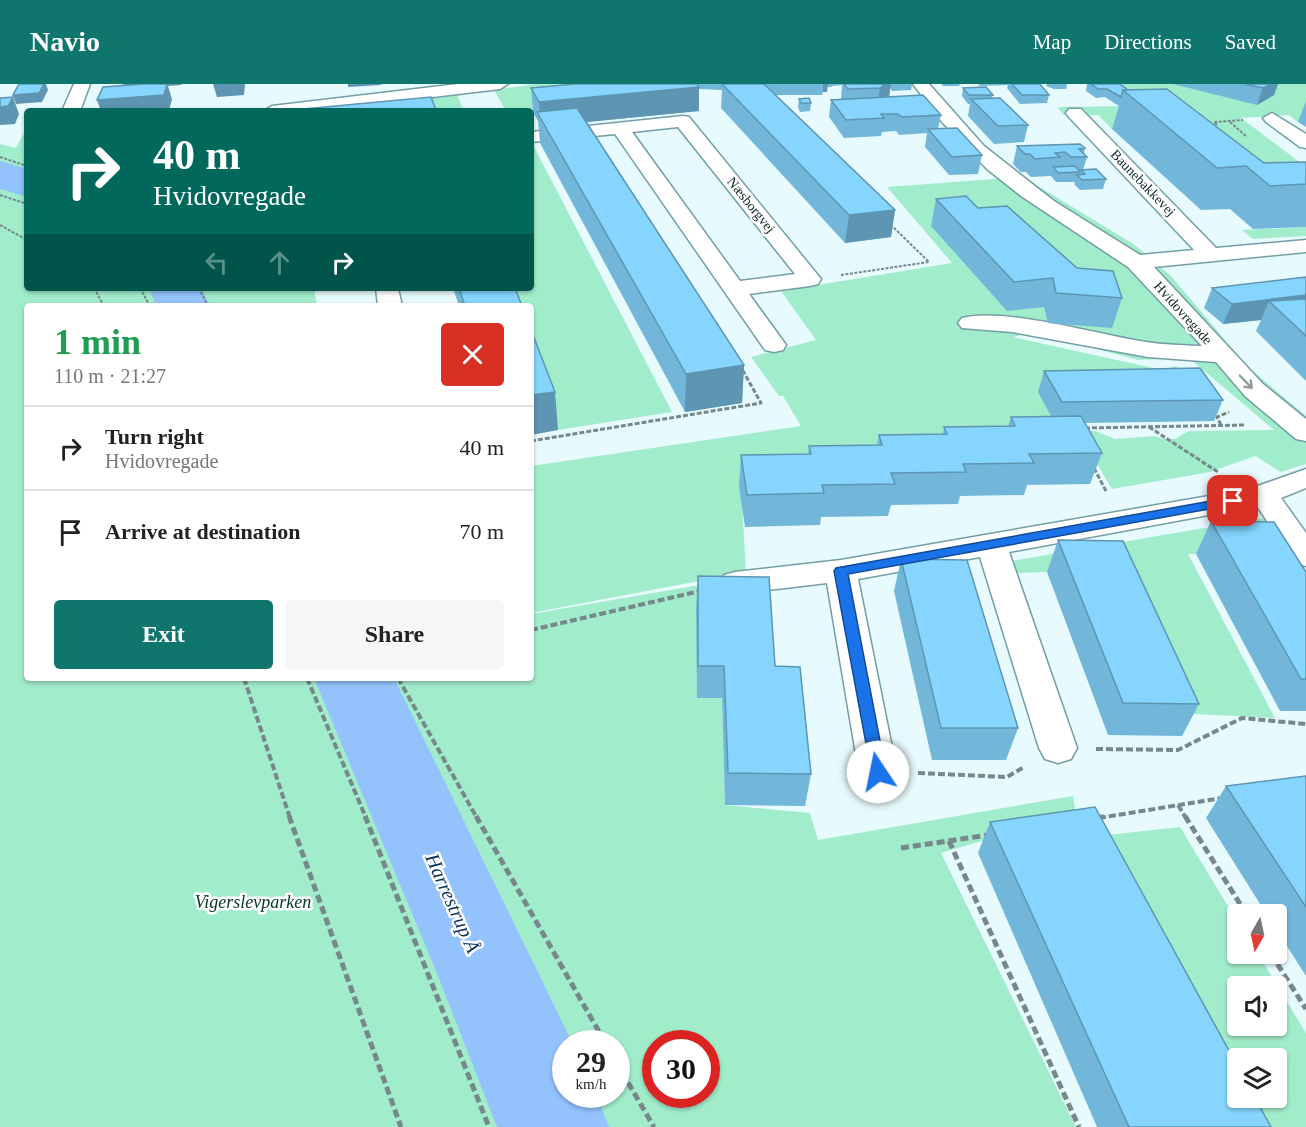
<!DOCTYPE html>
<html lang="en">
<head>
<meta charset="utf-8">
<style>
  body { margin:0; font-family:"Times New Roman",serif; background:#f6f6f6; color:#222; height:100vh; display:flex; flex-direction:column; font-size:22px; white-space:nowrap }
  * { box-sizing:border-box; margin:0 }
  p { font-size:20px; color:#767676 }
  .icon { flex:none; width:33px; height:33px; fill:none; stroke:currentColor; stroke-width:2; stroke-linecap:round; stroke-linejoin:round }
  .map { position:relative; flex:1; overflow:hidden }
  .side { position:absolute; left:24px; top:219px; width:510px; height:378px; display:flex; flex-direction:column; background:#fff; border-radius:6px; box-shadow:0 2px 4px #0004 }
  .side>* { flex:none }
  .banner { position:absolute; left:24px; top:24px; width:510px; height:183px; border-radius:6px; box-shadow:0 2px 4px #0004; background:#00695c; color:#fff; overflow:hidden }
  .needle { width:39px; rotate:189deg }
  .fabs { position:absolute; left:1227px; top:820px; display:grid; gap:12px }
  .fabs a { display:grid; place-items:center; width:60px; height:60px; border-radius:6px; background:#fff; box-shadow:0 2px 4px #0004; font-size:30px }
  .speed { position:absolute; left:552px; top:946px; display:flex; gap:12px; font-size:30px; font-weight:700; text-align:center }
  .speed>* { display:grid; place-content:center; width:78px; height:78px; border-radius:50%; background:#fff; box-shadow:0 2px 4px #0004; line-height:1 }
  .speed small { font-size:15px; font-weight:400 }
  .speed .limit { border:9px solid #d22; background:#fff; color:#111 }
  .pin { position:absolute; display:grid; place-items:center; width:51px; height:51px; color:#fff; margin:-26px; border-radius:12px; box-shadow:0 3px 9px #0006 }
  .me { position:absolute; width:66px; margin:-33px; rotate:349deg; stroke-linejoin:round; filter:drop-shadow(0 0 4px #0008) }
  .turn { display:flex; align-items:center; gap:21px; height:126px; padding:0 30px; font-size:27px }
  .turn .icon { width:78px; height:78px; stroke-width:2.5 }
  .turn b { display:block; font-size:42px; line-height:51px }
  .lanes { display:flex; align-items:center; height:57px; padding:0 30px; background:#0003; justify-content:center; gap:30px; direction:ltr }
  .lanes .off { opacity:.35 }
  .round { display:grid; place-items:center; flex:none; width:63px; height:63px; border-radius:6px; background:#f6f6f6 }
  .summary { display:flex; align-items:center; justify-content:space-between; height:102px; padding:0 30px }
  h1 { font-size:36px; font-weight:800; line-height:45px; color:#1e9e55 }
  .primary-button { display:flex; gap:12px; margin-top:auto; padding:12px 30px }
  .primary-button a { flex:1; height:69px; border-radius:6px; background:#0f766e; color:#fff; font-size:24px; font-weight:800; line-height:69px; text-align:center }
  .primary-button a+a { background:#f6f6f6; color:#222 }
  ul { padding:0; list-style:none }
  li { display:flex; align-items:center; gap:18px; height:84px; padding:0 30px; border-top:2px solid #e0e0e0 }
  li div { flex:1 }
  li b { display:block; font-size:22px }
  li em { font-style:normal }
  header { display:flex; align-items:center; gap:36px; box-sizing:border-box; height:84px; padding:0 30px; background:#0f766e; color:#fff }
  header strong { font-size:28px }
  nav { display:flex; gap:33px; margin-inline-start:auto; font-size:21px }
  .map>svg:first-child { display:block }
  .green { fill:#a1eccb; fill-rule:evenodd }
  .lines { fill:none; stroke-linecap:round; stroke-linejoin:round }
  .river { fill:#93c2fd; fill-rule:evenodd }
  .minor-casing { stroke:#729ea6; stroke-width:3 }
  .path-far3 { stroke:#76888b; stroke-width:2; stroke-dasharray:3 1.5; stroke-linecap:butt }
  .path-far2 { stroke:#76888b; stroke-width:3; stroke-dasharray:5 2; stroke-linecap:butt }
  .path-far1 { stroke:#76888b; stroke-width:4; stroke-dasharray:7 3; stroke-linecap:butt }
  .path { stroke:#76888b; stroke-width:5; stroke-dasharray:8 4; stroke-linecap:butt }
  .minor { fill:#fff; fill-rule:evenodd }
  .wall { fill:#72b7da }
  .shaded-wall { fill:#5d95b2 }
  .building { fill:#85d5fe; stroke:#5d95b2; stroke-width:1.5 }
  .oneway { stroke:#949c9d }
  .route { fill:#1a73e8; stroke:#114b97; stroke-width:1.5 }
  .labels { text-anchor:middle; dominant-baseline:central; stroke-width:5; stroke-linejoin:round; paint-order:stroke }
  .far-street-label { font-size:14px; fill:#112326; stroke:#fff }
  .near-park-label { font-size:18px; font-style:italic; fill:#043726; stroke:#fff }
  .near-water-label { font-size:20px; font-style:italic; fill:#07315d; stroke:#fff }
</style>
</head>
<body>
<header>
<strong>Navio</strong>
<nav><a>Map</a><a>Directions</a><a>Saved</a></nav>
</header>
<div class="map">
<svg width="1306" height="1043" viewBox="0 0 1306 1043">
  <rect width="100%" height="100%" fill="#e7fafd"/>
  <path class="green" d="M537 0H664L683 12 506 27 494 6Z
    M1111 0H1306V37L1298 38 1289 31 1241 34 1306 83V119L1112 45 1098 31H1064L1057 23 1138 22Z
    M457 11 464 27H326Z
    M27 48V204H314L317 222H27V594H531V530L723 497 697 614H722L725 721 810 729 818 756 1073 712 1076 729 941 769 1076 1043H0V60L16 64 24 49ZM566 960H616V1011H566ZM656 960H706V1011H656Z
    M531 61H533L672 328 558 346 531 275V222H511L505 204H531Z
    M1023 93 1135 161 1171 192 1247 282 1306 332V380L1281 388 1255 372 1210 388 1112 405 1077 347H1095L1115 355 1155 352 1164 355H1175L1189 347 1274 346 1189 274 1138 276 1033 248 1013 253 1162 286 1176 282 1191 306 1039 308 1071 363 741 403 746 488 531 529V382L801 342 783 312H779L751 273 816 256 781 207 952 179 887 103Z
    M1306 143V152L1253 155 1242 146Z
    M1269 433 1293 469 1188 470 1275 634 1172 629 1047 488 1014 489 1012 477Z
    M1180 743 1237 837 1238 870H1258L1306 949V1043H1232L1080 754ZM1238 903H1276V942H1238ZM1238 975H1276V1014H1238Z"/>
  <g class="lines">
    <path class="river" d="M0 77 27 85V113L0 105Z
      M149 204H201L210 222H156Z
      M314 594H394L573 960H566V1011H596L609 1043H497L436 887Z"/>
    <g class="minor-casing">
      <path id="minor" d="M74 0H90L80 27H62Z
        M458 0H508L500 5 315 27H263L272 22Z
        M913 0H929L984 62 1054 117 1140 171 1194 166 1069 33 1066 29 1069 25H1081L1216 164 1306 156V168L1154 183 1263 300 1306 335V357L1296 355 1245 312 1216 278 1148 273 1012 248 962 244 958 239 962 234C1005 223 1099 251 1146 258 1164 261 1183 261 1202 262L1128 183 1021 112 987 85 942 38Z
        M1272 29 1306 50V64L1300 63 1266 38 1263 34Z
        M683 32 689 33 821 195 818 200 810 202 749 210 786 261 783 266 774 268 765 266 615 50 531 58V48ZM678 43 795 190 740 197 632 48Z
        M376 204H398L402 222H378Z
        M1306 385V404L1281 414 1306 449V482L1295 479 1257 422 1009 468 1077 664 1071 675 1058 679 1045 675 1039 664 980 473 858 495 897 688 892 699 878 703 864 699 859 688 827 499 735 510 724 507 719 499 724 491 735 488 841 476 1249 405Z"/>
    </g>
    <path class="path-far3" d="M1230 38 1247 53
      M1217 41 1214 38 1243 36
      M0 73 27 82
      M0 111 27 120
      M0 141 27 156
      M841 191 929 178 889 139
      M94 204 104 222
      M140 204 150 222
      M199 204 208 222"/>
    <path class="path-far2" d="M1221 341 1217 333 1229 328
      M1149 343 1218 388
      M1085 344 1245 341
      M531 357 761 319 742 285
      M1094 384 1106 407"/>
    <path class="path-far1" d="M531 546 700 507
      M244 594 290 734
      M307 594 366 734
      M398 594 477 734
      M1096 665 1178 666 1242 634 1306 640
      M918 689 1007 693 1024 683
      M1178 721 1186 734
      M1099 734 1222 714"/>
    <path class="path" d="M289 732 401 1043
      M365 732 489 1043
      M476 732 606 960
      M1185 732 1247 831
      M1096 734 1108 732
      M949 757 1079 1043
      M901 764 988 751
      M1271 870 1306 925
      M616 978 654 1043"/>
    <use href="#minor" class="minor"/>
  </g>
  <path class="wall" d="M575 0H912L911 6 892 7 890 4 889 13 941 31 938 45 982 71 978 90 949 91 925 63 927 49 899 51 896 47 882 48 881 52 844 54 829 33 831 16 841 15 842 1 832 2 831 3H827V8H823L822 11H775L895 126 891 153 845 159 721 24 722 6 699 5V27L587 38 744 281 742 319 685 328 540 59 538 37 533 28 531 4Z
    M941 0H960L959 2H943Z
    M978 0H1040L1049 11 1047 19 1020 20 1007 4 1008 1 980 2Z
    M1047 0H1067L1066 5H1054L1046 2Z
    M1087 0H1120L1128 6 1264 79 1306 78V143L1253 145 1230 125 1201 126 1112 45 1119 22 1105 13 1096 14 1086 7Z
    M1173 0H1278L1274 11 1257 21Z
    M963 4 993 11 992 14 1028 41 1024 58 994 60 968 32 970 20H968L962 12Z
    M799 15 811 19 810 27 800 28 798 23Z
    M1306 17V43L1298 38Z
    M1017 62 1085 64 1084 69 1087 73 1083 86 1106 95 1103 105 1080 106 1074 100 1075 98H1056L1051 92 1031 93 1026 88H1021L1013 80Z
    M936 115 978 124 1077 184 1122 214 1112 244 1048 239 1044 223 1007 227 931 142Z
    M1306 193V297L1256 247 1261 236 1223 240 1204 224 1212 204Z
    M453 204H515L522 222H459Z
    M1044 287 1223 316 1214 337 1085 339 1102 369 1090 400 1027 401 1024 411 960 412 958 420 891 421 888 432 821 433 820 441 745 443 739 403 741 371 808 370 809 362 877 361 879 351 943 350 944 343 1008 342 1011 333 1051 332 1038 308Z
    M1211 437 1306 488V627H1280L1196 470Z
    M1058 456 1199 620 1182 652 1108 651 1047 488Z
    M901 475 1018 644 1006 676H932L894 507Z
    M698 492 775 582 811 690 805 722 725 721 722 614H697L696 524Z
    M1306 692V892L1276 845V831H1267L1206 734 1226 702Z
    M990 738 1271 1043H1097L978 769Z"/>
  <path class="shaded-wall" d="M44 0H46L48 6 42 18 16 20 13 11Z
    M123 0H182L181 1 168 2 172 15 169 27H101L97 16 125 6Z
    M213 0H245L244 11 217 13Z
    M348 0H381V1L348 3Z
    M823 0H828L827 8H823Z
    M880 0H891L889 13 878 20Z
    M1271 0H1278L1274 11 1257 21 1263 4Z
    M699 3V27L546 42 540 33 539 18Z
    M13 13 19 30 15 40 0 41V23Z
    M895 126 891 153 845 159 849 131Z
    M1306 211V230L1269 217 1261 236 1223 240 1232 220Z
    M744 281 742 319 685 328 686 290Z
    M555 308 558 346 531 351V311Z"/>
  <path class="building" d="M19 0H44L39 9 13 11Z
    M144 0H167L164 11 97 16 103 3Z
    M575 0H697L699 3 539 18 531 4Z
    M722 0H764L895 126 849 131Z
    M844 0H882L883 2 880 4 848 5Z
    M1012 0H1040L1049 11H1022Z
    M1091 0H1120L1128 6H1123L1121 13 1107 5H1098Z
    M1245 0H1271L1263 4Z
    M986 3 993 11H969L963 4Z
    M1167 5 1264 79 1306 78V100L1270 102 1246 82 1217 84 1123 6Z
    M923 11 941 31 902 33 898 30H881L884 34 846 36 831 16Z
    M13 13 8 22 0 23V14Z
    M431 13 436 26 426 27H282Z
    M809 14 811 19H801L799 15Z
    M1000 14 1028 41 998 42 971 15Z
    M577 24 744 281 686 290 537 28Z
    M957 44 982 71 952 73 928 45Z
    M1080 60 1085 64 1079 65 1087 73H1071L1065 68 1055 69 1060 73 1035 75 1030 70H1025L1017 62Z
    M1075 82 1080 88 1058 89 1053 83Z
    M1096 85 1106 95 1082 96 1077 91 1085 90 1081 86Z
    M966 112 978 124 1007 122 1077 184 1113 187 1122 214 1056 209 1053 194 1014 198 936 115Z
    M1306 193V211L1232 220 1212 204Z
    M459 204H515L522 222H465Z
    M1306 215V252L1269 217Z
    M531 246 555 308 531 311Z
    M1200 284 1223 316 1062 318 1044 287Z
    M1081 332 1102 369 1029 370 1034 379 963 380 966 388 891 389 895 400 822 401 824 409 747 411 741 371 811 370 809 362 882 361 879 351 947 350 944 343 1015 342 1011 333Z
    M1211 437 1274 438 1306 488V595H1301Z
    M1058 456 1123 457 1199 620 1123 619Z
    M901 475 967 476 1018 644H941Z
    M698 492 769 493 775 582 800 583 811 690 728 689 724 582H698Z
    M1306 692V823L1226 702Z
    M1095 723 1238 983V1014H1255L1271 1043H1129L990 738Z"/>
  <defs><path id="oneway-shaft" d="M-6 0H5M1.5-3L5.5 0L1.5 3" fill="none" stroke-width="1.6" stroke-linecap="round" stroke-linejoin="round" transform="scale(1.5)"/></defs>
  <use class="oneway" href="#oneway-shaft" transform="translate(1246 298) rotate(46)"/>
  <path class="route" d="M1233 413 1237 414V420L848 490 886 688 884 692H872L834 487 836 484Z"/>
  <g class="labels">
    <g class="far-street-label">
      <text transform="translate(1143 99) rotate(46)">Baunebakkevej</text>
      <text transform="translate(751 121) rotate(51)">Næsborgvej</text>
      <text transform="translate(1183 229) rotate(48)">Hvidovregade</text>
    </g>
    <g class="near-park-label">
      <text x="253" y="818">Vigerslevparken</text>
    </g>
    <g class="near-water-label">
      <text transform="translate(453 819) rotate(66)">Harrestrup Å</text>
    </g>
  </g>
</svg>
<div class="fabs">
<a><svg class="needle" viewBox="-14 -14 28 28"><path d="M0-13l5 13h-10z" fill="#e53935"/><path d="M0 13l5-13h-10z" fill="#767676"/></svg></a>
<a><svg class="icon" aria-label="sound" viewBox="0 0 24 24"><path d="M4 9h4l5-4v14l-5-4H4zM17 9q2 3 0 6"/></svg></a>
<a><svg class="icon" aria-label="layers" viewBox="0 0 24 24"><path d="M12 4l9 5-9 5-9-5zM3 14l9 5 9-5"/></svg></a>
</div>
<div class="speed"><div>29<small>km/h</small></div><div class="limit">30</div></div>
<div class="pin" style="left:1233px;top:417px;background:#d93025"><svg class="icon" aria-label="arrive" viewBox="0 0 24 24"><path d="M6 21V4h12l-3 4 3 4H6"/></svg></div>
<svg class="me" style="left:878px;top:688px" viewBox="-20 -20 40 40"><circle r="19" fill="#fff"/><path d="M0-13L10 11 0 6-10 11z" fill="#1a73e8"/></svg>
<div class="banner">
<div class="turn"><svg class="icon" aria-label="right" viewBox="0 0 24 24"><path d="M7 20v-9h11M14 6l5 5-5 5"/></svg><div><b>40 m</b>Hvidovregade</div></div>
<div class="lanes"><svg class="icon off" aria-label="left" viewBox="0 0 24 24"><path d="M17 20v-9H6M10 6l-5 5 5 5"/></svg><svg class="icon off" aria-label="ahead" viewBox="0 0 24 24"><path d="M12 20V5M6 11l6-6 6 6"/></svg><svg class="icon" aria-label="right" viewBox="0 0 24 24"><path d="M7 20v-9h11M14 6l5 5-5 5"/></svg></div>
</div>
<section class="side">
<div class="summary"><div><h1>1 min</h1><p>110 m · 21:27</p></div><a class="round" style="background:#d93025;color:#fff"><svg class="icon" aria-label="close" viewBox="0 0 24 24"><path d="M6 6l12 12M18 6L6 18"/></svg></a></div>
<ul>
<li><svg class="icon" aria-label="right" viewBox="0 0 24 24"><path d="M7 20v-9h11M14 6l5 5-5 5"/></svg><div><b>Turn right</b><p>Hvidovregade</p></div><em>40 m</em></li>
<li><svg class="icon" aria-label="arrive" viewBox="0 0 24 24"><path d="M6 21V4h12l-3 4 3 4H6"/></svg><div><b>Arrive at destination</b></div><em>70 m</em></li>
</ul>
<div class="primary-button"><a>Exit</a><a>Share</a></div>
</section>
</div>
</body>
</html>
